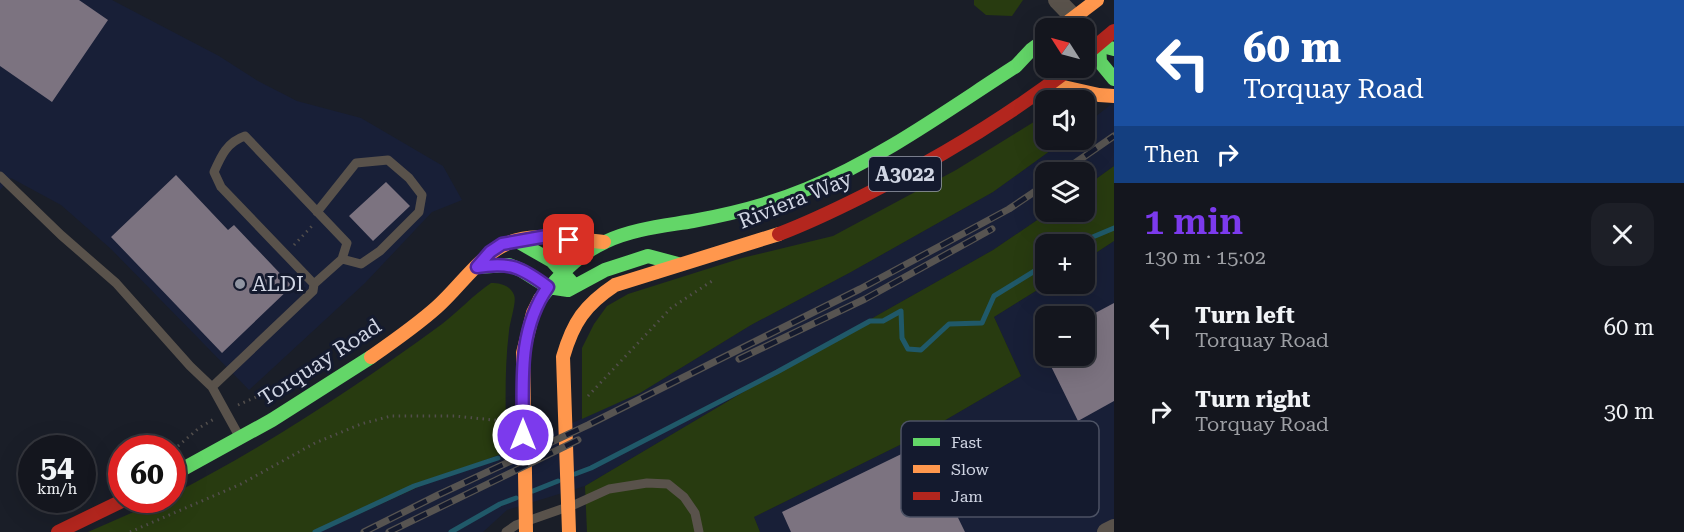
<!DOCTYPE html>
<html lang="en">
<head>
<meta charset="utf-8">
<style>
  body { margin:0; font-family:"Roboto Serif",serif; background:#1d1f27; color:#f1f3f6; height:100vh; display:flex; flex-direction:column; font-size:22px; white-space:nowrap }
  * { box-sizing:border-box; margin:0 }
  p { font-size:20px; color:#9d9fa4 }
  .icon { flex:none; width:33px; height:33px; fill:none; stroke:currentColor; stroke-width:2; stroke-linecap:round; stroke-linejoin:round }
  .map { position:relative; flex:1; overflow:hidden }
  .panel { display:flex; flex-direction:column; background:#14161e; width:570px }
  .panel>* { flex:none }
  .guide { background:#1a4fa0; color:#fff; overflow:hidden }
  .needle { width:39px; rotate:306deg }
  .tools { position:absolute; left:1035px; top:18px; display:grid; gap:12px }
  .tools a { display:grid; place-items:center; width:60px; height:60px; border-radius:12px; background:#14161e; box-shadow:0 6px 24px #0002,0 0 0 2px #33353c; font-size:30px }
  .speed { position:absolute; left:18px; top:435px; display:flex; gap:12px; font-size:30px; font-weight:700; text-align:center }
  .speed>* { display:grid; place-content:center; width:78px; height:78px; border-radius:50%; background:#14161e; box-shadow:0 6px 24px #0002,0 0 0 2px #33353c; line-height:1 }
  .speed small { font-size:15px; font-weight:400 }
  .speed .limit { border:9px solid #d22; background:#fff; color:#111 }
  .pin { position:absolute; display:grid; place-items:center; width:51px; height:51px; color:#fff; margin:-26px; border-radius:12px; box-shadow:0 3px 9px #0006 }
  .me { position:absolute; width:66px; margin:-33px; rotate:0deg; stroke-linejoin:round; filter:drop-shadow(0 0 4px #0008) }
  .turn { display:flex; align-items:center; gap:21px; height:126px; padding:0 30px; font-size:27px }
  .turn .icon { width:78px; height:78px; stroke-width:2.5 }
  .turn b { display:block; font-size:42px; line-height:51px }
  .then { display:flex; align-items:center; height:57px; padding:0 30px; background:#0003; gap:12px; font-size:22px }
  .round { display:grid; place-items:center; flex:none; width:63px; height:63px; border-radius:18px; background:#1d1f27 }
  .headline { display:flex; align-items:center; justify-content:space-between; height:102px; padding:0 30px }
  h1 { font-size:36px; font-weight:600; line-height:45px; color:#7c3aed }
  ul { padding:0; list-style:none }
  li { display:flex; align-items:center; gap:18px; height:84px; padding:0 30px }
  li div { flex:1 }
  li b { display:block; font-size:22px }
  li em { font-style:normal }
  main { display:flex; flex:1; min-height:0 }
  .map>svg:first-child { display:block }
  .built { fill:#181f37; fill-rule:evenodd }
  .green { fill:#283b10 }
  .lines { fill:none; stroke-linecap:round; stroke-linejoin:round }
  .stream { stroke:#205969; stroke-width:5 }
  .building { fill:#7c7380 }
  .path { stroke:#524e4c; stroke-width:3; stroke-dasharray:1.5 4.5; stroke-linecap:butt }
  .lane { stroke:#59524b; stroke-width:9 }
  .street { stroke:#59524b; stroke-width:18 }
  .fast { stroke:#63d668; stroke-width:14 }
  .slow { stroke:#ff974d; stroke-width:14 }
  .jam { stroke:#b3261e; stroke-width:14 }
  .rail-casing { stroke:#575451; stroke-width:7 }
  .rail { stroke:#141a2e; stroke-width:4.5; stroke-dasharray:14; stroke-linecap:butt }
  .route-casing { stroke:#51269a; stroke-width:15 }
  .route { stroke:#7c3aed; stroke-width:10 }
  .poi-dot { fill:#9095a2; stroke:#141a2e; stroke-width:2 }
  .labels { text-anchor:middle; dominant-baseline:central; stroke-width:6; stroke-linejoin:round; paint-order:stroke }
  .shield { fill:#141a2e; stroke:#989dad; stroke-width:1.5 }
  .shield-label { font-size:20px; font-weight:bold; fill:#d0d5e3 }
  .street-label { font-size:21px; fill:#d0d5e3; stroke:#141a2e }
  .poi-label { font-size:21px; fill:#d0d5e3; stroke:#141a2e; text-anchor:start }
  .key { fill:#141a2e; stroke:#4c5264; stroke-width:1.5 }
  .key-label { font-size:16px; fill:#d0d5e3 }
</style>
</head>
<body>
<main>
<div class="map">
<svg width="1114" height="532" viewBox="0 0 1114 532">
  <rect width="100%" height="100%" fill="#1a1e28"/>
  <path class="built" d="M0 0H112L219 56 258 81 297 101 361 118 443 166 462 200 432 212 365 283 249 390 111 249 61 205 11 178 0 190Z
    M1114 102V166L1085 187 1084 172H1046V212H1049L993 250 777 372 585 486 507 510 483 532H319L429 482 506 452 640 393 751 325 851 272 993 192 1065 140H1084L1085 125Z
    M1114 241V532H760L754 517 918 436 1021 376 994 317 1047 284H1084L1085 260ZM1046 316H1084V356H1046Z"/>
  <path class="green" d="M974 0H1023L1012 16 986 15 974 5Z
    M1045 115 1046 140H1065L993 192 851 272 751 325 640 393 582 419V348L594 324 607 306 628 294 742 258 833 236 956 170Z
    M1114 166V241L1085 260 1084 244H1046V284H1047L994 317 1021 376 918 436 754 517 760 532H587L585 486 777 372 993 250 1049 212H1084L1085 187Z
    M491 283C500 283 510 285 514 295 517 301 510 321 509 331 504 371 506 411 506 452L429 482 319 532H88L161 500H172L173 494C268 445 356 387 442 324 459 311 473 295 491 283Z"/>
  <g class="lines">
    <path class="stream" d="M1076 244 1114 228
      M575 474 591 468 777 372 870 321H883L901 311 902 338 908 349 921 350 949 324 982 323 994 296 1046 264
      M533 491 558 481
      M315 532 414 486 498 458
      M451 532 500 504 516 498"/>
  </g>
  <path class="building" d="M0 0H79L108 20 52 102 0 66Z
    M176 175 228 230 234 225 292 286 222 353 111 237Z
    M386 182 410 206 373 241 349 216Z
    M1114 303V401L1078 421 1040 344 1046 341V356H1084V319Z
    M922 444 965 532H791L782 512Z"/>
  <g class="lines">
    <path class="path" d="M294 245 312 226
      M588 396 671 308 712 281
      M238 405 292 381
      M178 446 199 428 214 419
      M130 532 241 484 315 443 361 424 391 416H455L503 421"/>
    <path class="lane" d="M0 176 61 235 116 283 190 366 212 387
      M317 212 356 163 388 160 409 178 422 195 419 212 380 251 361 264 342 259
      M239 436 212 387 313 291 314 284 221 187 214 172C221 156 227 142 245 136L347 243 342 259 314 284
      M506 532 516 525 576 504 609 489 647 483 668 484 684 497 695 513 699 532"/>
    <path class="street" d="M1057 0 1084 28
      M1106 532 1114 528"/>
    <path class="fast" d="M1114 49 1099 45 1100 62 1114 79
      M517 241 552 261 575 286
      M477 267 509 265 521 270 548 287 568 290 605 270 648 256 678 264
      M540 299C558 277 578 254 605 242 632 229 664 226 693 221 732 214 771 204 807 189 882 158 949 109 1016 66L1031 50 1046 39
      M172 475 272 420 371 357"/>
    <path class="slow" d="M1060 28 1097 0
      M1050 84 1099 95 1114 96
      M371 357C394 341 417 325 437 307 463 284 483 249 517 240 545 233 576 240 604 242
      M526 532 523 353 533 313 540 299
      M569 532 563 357C573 322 585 305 615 285L779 234"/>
    <path class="jam" d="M1084 56 1114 31
      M779 234C808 223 835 210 863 196 936 160 1006 118 1071 68
      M58 532 124 500"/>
    <g class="rail-casing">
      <path id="rail" d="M1062 172 1114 136
        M739 359 865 299 992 229
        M364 532 438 495 588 425 860 289 1009 209 1046 184
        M389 532 578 440"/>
    </g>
    <use href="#rail" class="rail"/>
  </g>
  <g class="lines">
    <g class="route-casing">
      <path id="route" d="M523 435C523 383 517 331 548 287 521 267 511 262 477 267L490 252 502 244 547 236 569 240"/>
    </g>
    <use href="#route" class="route"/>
  </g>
  <circle class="poi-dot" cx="240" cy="284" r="6"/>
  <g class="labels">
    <rect class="shield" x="869" y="157" width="72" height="34" rx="4.5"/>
    <g class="shield-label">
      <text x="905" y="174">A3022</text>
    </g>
    <g class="street-label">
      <text transform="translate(795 200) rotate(-22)">Riviera Way</text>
      <text transform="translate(320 362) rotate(-33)">Torquay Road</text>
    </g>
    <g class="poi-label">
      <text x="252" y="284">ALDI</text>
    </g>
  </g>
  <rect x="901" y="421" width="198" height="96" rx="9" class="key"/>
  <rect x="913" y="438" width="27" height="8" fill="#63d668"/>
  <rect x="913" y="465" width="27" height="8" fill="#ff974d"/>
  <rect x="913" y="492" width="27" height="8" fill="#b3261e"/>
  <g class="key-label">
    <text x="951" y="448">Fast</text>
    <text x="951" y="475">Slow</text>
    <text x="951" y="502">Jam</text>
  </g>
</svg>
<div class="tools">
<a><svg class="needle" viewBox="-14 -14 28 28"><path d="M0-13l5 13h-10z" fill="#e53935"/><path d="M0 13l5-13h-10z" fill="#9d9fa4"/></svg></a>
<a><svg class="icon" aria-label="sound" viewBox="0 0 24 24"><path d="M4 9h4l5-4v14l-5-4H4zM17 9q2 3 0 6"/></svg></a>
<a><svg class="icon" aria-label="layers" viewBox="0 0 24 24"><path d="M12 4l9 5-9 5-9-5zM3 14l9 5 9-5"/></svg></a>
<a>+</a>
<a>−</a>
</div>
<div class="speed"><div>54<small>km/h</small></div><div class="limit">60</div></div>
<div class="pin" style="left:569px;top:240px;background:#d93025"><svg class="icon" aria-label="arrive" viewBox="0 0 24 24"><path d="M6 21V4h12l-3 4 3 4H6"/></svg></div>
<svg class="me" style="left:523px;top:435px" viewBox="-20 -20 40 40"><circle r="17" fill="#7c3aed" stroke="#fff" stroke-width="3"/><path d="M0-11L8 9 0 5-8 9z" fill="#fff"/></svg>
</div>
<section class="panel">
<div class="guide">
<div class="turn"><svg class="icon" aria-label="left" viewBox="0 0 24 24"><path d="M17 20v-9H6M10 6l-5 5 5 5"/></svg><div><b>60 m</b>Torquay Road</div></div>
<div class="then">Then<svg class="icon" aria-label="right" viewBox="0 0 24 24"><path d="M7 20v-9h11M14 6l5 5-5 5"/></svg></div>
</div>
<div class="headline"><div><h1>1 min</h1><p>130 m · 15:02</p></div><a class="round"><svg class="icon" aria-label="close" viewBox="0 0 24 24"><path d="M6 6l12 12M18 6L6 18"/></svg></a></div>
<ul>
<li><svg class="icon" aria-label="left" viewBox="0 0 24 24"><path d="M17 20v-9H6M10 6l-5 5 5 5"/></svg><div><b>Turn left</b><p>Torquay Road</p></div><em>60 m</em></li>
<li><svg class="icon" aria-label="right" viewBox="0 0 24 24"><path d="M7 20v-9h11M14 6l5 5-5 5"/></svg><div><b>Turn right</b><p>Torquay Road</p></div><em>30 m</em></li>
</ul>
</section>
</main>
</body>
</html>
